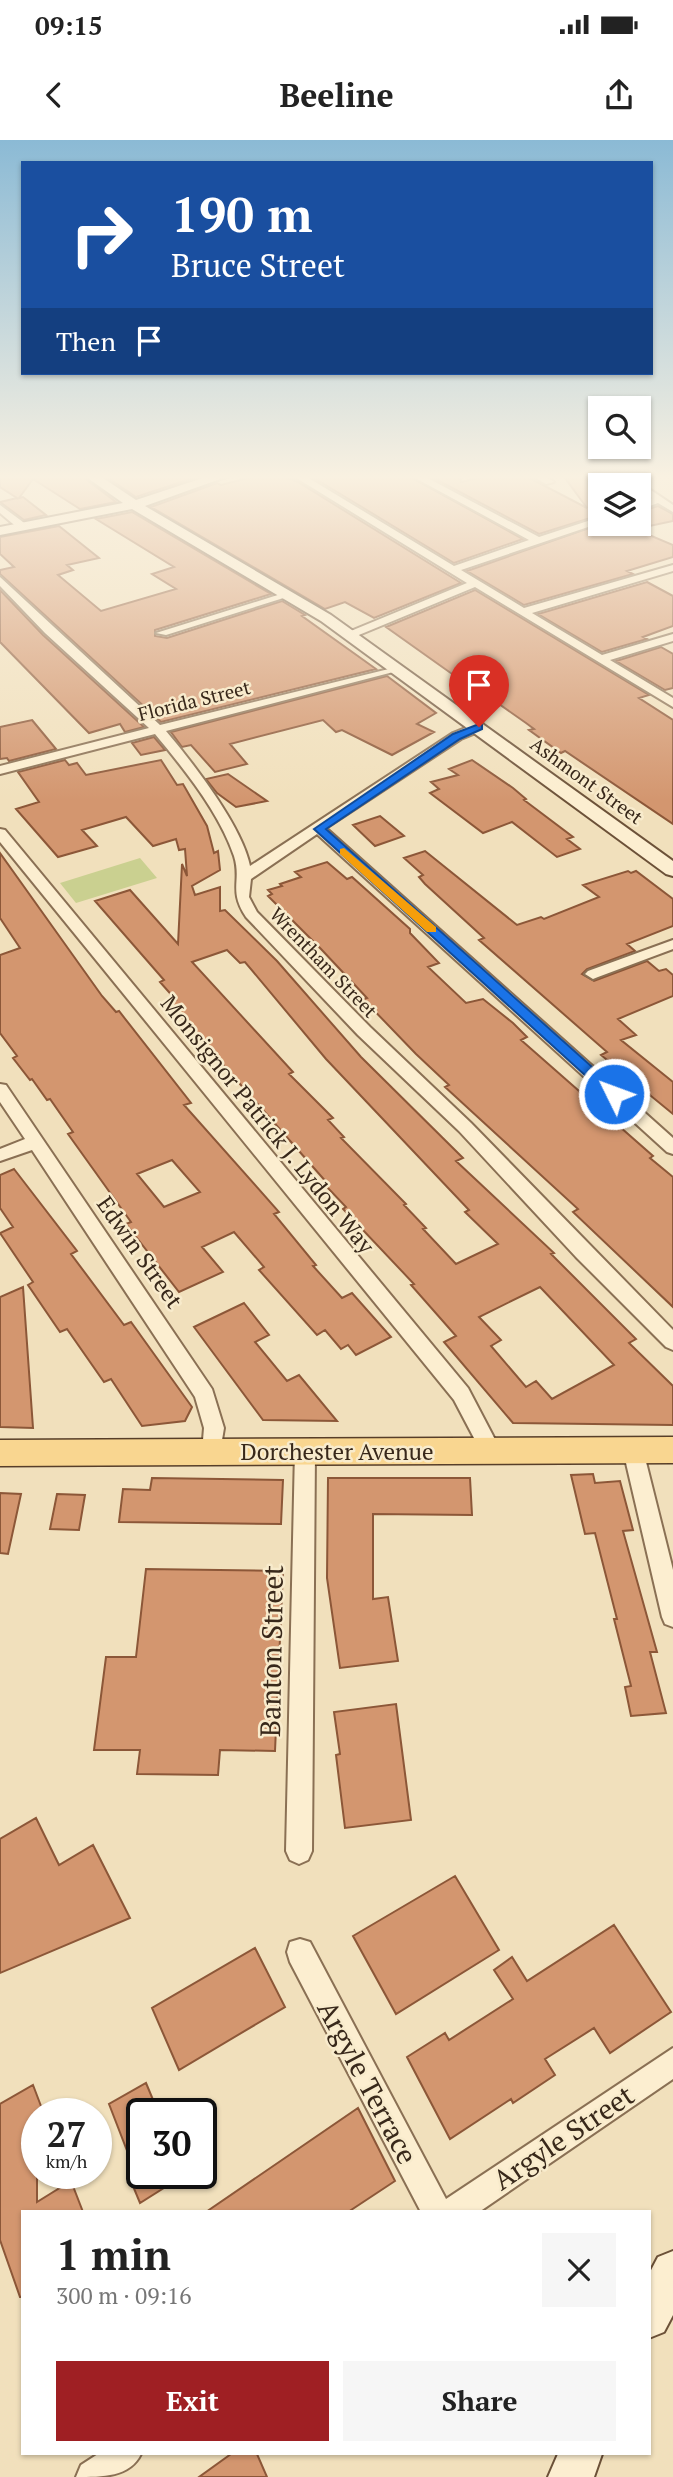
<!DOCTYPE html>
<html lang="en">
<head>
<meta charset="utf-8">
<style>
  body { margin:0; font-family:"PT Serif",serif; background:#f6f6f6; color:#222; height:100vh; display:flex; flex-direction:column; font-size:26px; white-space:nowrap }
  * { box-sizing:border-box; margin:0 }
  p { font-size:23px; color:#767676 }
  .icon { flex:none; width:38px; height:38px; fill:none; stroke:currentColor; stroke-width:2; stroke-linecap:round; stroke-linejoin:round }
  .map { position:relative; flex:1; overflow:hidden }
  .side { position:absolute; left:21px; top:2070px; width:630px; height:245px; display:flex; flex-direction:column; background:#fff; border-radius:0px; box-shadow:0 2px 5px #0004 }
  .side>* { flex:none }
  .top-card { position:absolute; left:21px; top:21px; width:632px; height:214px; border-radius:0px; box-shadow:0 2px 5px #0004; background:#1a4fa0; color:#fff; overflow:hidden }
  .controls { position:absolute; left:588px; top:256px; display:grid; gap:14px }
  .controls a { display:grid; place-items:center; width:63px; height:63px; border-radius:0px; background:#fff; box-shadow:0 2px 5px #0004; font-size:35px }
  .speed { position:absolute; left:21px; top:1958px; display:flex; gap:14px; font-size:35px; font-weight:700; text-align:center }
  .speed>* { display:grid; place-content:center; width:91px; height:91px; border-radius:50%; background:#fff; box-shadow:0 2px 5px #0004; line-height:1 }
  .speed small { font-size:18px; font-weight:400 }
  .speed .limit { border:4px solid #111; border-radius:10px; background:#fff; color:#111 }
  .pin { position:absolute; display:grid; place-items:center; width:60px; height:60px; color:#fff; margin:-72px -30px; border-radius:50% 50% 50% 0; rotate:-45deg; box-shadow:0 0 7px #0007 }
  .pin .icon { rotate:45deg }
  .me { position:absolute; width:77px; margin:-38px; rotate:312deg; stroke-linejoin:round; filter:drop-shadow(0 0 5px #0008) }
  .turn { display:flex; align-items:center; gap:24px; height:147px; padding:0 35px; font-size:32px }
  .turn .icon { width:91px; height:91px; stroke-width:2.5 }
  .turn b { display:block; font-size:49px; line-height:60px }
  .then { display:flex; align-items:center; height:66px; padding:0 35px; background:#0003; gap:14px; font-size:26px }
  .round { display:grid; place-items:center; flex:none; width:74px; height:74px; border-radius:0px; background:#f6f6f6 }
  .overview { display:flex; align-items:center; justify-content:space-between; height:119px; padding:0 35px }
  h1 { font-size:42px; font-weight:700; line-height:52px }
  .primary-button { display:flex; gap:14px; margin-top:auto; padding:14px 35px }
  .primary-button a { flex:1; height:80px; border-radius:0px; background:#9f1f23; color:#fff; font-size:28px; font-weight:700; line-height:80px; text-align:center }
  .primary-button a+a { background:#f6f6f6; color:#222 }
  .status { display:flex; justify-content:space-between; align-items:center; height:49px; padding:0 35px; background:#fff; direction:ltr }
  .status svg { height:19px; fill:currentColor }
  header { display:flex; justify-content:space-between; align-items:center; height:91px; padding:0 35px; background:#fff; font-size:32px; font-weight:700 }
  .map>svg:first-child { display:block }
  .green { fill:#cad090 }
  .building { fill:#d3966f; stroke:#8c5738; stroke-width:2; fill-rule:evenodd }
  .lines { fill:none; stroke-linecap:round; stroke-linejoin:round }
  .street-casing { stroke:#8a7054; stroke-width:4 }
  .secondary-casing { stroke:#6c5138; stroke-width:4 }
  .primary-casing { stroke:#573e29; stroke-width:3 }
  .street { fill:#fceed0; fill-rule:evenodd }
  .secondary { fill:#fceed0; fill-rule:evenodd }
  .primary { fill:#f9d690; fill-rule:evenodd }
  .route { fill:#1a73e8; stroke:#114b97; stroke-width:2 }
  .slow { fill:#f59e0b }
  .labels { text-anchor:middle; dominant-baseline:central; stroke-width:5; stroke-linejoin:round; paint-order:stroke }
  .far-street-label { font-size:19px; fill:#38281a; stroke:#f8ebcc }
  .street-label { font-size:23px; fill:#38281a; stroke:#f8ebcc }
  .near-street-label { font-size:28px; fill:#38281a; stroke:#f8ebcc }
</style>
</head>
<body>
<div class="status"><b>09:15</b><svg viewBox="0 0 49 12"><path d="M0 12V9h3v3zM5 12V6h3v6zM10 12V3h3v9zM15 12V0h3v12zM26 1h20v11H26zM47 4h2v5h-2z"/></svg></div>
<header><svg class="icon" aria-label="back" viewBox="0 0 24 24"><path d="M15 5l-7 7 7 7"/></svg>Beeline<svg class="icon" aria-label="share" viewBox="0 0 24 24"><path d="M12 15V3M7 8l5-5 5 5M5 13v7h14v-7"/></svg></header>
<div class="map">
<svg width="673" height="2337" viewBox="0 0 673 2337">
  <rect width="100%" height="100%" fill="#f1e0bc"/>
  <path class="green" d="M140 718 157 738 76 763 60 743Z"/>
  <path class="building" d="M0 334H79L116 362 80 369 33 339 19 358 23 357 46 375 24 380 0 362 17 358 0 347Z
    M102 334H201L203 335 136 357Z
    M264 334H279L298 342 461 443 374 478 345 462 325 469 151 367 217 343 221 345Z
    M330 334H405L523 399 454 423 314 338Z
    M426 334H460L461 342 494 334 502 338 522 334 587 368 562 334H597L619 345H600V375L539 394Z
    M658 366 673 374V381L635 389 673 405V417L627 431 633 434 524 465 467 431 603 383H639V372Z
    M132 372 271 454 155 490V496L167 498 282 461 305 475 302 476 376 529 161 582 0 434V430L14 427 0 414V397L59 386 99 418 67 425 73 430 58 435 101 471 176 449 152 434 174 427 96 379Z
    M647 442 673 456V486L643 497 647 499 602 512 538 474Z
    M0 450 43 495 144 587 125 592 120 584 89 593 0 502Z
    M475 450 649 555 639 558 673 580V684L565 611 561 613 529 590 534 589 526 583 479 550 476 551 386 487Z
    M661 507 673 514V548L665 550 616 521Z
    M387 536 436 573 417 584 434 592 392 615 342 590 336 592 323 580 230 604 247 624 215 632 191 605 182 607 171 592Z
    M32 580 56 609 9 621 7 618 0 619V587Z
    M154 597 165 610 141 615 132 603Z
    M65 620 69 625 77 623 86 635 161 620 177 645 183 644 207 686 214 713 218 711 220 730 192 746 195 755 220 747V771L225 770 277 821 361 917 463 1018 456 1021 554 1113 551 1114 636 1199 629 1203 673 1246V1285L513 1283 444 1202 456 1196 411 1145 414 1144 343 1069 346 1067 326 1046 328 1044 189 886 170 863 176 860 160 842 164 840 95 761 130 750 178 804 182 724 187 736 185 709 179 710 176 699 153 706 126 677 82 690 97 706 58 717 16 669 39 662 18 632ZM227 810 240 823 245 822 326 919 469 1070 465 1072 498 1104 456 1124 423 1089 426 1088 404 1065 406 1064 341 998 344 997 328 980 333 978 289 934 293 932 192 822ZM540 1147 614 1225 552 1259 536 1241 526 1247 491 1206 501 1200 479 1177Z
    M472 620 513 648 526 659 524 660 573 697 567 699 580 709 557 717 512 682 483 693 430 653 439 649 431 642 458 635 449 629Z
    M228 634 267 661 236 667 217 653 206 639Z
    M380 676 404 696 375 706 353 685Z
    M425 711 517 785 541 777 544 779 599 757 583 745 628 731 631 733 636 731 673 759V786L627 804 635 811 587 829 582 834 594 841 647 821 659 831 666 829 673 835V856L618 879 636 895 621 900 673 942V974L601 915 607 912 479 800 484 798 425 744 419 737 423 735 404 718Z
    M0 713 102 856 116 872 119 871 191 963 184 965 279 1072 274 1074 316 1125 313 1126 342 1158 352 1153 391 1197 356 1215 348 1205 341 1209 325 1190 317 1195 259 1130 264 1127 234 1092 202 1107 223 1132 179 1152 126 1084 131 1082 68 994 73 992 50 959 47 960 32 939 30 940 13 918 17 916 0 893V815L20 808 0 778ZM172 1020 200 1052 164 1067 137 1034Z
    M327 722 347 739 352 737 410 789V793L439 823 428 827 466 863 483 859 513 883 527 897 521 900 653 1016 650 1018 673 1037V1167L573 1072 578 1069 445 947 449 945 416 914 363 859 367 858 321 809 268 756 272 754 268 750 282 746 280 744 301 737 295 732Z
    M14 1029 77 1111 71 1114 124 1185 131 1182 192 1267 185 1281 142 1286 111 1239 104 1242 67 1189 60 1192 28 1145 33 1142 0 1093 13 1087 0 1068V1035Z
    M23 1147 33 1288 0 1287V1157Z
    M244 1163 269 1195 255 1202 287 1241 299 1235 337 1281 263 1280 194 1187Z
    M593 1334 595 1343 620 1341 633 1390 623 1391 657 1512H650L666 1573 631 1576 625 1547 631 1546 614 1479H617L595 1393 585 1394 571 1335Z
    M152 1338 283 1340 281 1384 119 1382 123 1349 150 1350Z
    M328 1338H470L472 1375 373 1374V1459L388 1457 398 1521 340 1528 327 1438Z
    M0 1353 21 1354 8 1414 0 1413Z
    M57 1354 85 1355 79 1390 50 1389Z
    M146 1429 283 1431 275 1611 220 1610 218 1635 137 1634 140 1610H94L106 1517H136Z
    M396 1564 411 1680 345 1688 336 1615 340 1614 334 1572Z
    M36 1678 59 1725 93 1705 130 1778 0 1833V1699Z
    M455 1736 499 1810 396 1874 353 1796Z
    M614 1785 671 1872 610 1913 594 1888 545 1919 555 1935 513 1963 511 1959 450 1999 407 1917 445 1893 449 1900 513 1859 494 1830 512 1817 527 1841Z
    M255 1808 285 1867 179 1930 152 1868Z
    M146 1943 159 1974H142V2034H186L140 2063 128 2034H136L109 1964Z
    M33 1945 44 1974H37V2062L71 2041 83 2072H23V2157H20L0 2100V1964Z
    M358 1968 395 2041 348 2072H206Z
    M231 2314H257L267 2337H199Z"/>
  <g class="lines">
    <g class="street-casing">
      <path id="street" d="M290 334H302L454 426 529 400 408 334H420L539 397 600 377V383L461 430 524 468 673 425V431L532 473 602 515 673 494V501L610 520 673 558V567L475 447 354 497H346V493L467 443Z
        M529 334H541L554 342 546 344Z
        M639 342 673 365V372L658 363 639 370V364L652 358 639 349V345H634Z
        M0 365 27 385V389H19L0 373Z
        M0 437 160 585 401 526V530L166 591C193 623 242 686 250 726L453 593 475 584H483V590L461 599 326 688 673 998V1014L667 1012 317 694 251 739 249 757 257 772 370 887 471 983 673 1190V1210L666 1207 576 1117 459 991 358 895 246 777C228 750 242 741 234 716 219 672 184 629 155 594L0 634V626L149 588 45 493 0 446Z
        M284 453 293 455 166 495 156 493Z
        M0 689 5 690 468 1248 501 1311 498 1317 491 1320 484 1317 454 1260 0 702Z
        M673 800V809L598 837 593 839 585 834 588 831Z
        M0 944 6 945 212 1249 224 1288 219 1318 212 1321 205 1318 202 1312 204 1288 195 1257 32 1010 0 1021V1009L25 999 0 962Z
        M633 1301 640 1304 643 1310 673 1430V1487L665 1484 662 1477 623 1310 626 1304Z
        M305 1302 312 1305 315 1311 312 1711 308 1720 299 1724 290 1720 286 1711 295 1311 298 1305Z
        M300 1799 310 1802 446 2059 673 1908V1939L479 2072H421L290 1822 287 1812 290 1802Z
        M98 2314H141C130 2337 103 2337 76 2337L81 2325Z"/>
    </g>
    <g class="secondary-casing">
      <path id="secondary" d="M82 334H97L136 360 215 334H234L145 366 331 475 673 721V736L666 734 321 481 132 369 0 395V387L123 363Z
        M673 2111V2175L664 2192 649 2198V2134L658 2117Z
        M558 2314H602L594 2337H548Z"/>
    </g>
    <g class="primary-casing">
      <path id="primary" d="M673 1297V1323L0 1326V1300Z"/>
    </g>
    <use href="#street" class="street"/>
    <use href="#secondary" class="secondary"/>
    <use href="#primary" class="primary"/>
  </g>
  <linearGradient id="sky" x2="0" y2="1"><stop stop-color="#8bbad5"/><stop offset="0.51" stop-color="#f9f1e1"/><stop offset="1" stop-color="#f9f1e1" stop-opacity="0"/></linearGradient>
  <rect width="673" height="661" fill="url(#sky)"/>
  <path class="route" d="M479 584 482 585V589L460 599 326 689 619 951V957H609L314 689 453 594Z"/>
  <path class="slow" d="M344 708 436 787V792H427L340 714V709Z"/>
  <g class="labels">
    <g class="far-street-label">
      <text transform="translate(194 560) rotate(-14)">Florida Street</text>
      <text transform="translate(587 640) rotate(36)">Ashmont Street</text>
      <text transform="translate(324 822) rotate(46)">Wrentham Street</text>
    </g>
    <g class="street-label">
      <text transform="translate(268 984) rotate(51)">Monsignor Patrick J. Lydon Way</text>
      <text transform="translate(140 1112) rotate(55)">Edwin Street</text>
      <text x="337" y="1311">Dorchester Avenue</text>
    </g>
    <g class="near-street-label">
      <text transform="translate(271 1511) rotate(-89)">Banton Street</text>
      <text transform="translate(368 1942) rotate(62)">Argyle Terrace</text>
      <text transform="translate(563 1997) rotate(-34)">Argyle Street</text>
    </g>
  </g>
</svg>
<div class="controls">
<a><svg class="icon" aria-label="search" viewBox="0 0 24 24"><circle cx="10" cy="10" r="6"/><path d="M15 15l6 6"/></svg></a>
<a><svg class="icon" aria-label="layers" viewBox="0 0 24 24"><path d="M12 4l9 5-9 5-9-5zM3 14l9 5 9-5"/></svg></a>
</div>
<div class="speed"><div>27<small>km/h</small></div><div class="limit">30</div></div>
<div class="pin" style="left:479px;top:587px;background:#d93025"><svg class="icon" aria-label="arrive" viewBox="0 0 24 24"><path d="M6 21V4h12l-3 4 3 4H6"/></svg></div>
<svg class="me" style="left:614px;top:954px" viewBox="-20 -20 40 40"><circle r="17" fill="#1a73e8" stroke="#fff" stroke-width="3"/><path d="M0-11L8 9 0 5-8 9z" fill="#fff"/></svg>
<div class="top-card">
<div class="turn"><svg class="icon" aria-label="right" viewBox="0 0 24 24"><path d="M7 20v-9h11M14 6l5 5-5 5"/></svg><div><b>190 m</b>Bruce Street</div></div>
<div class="then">Then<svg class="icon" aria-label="arrive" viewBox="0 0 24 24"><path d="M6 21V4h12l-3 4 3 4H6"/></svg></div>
</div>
<section class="side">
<div class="overview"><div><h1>1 min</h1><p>300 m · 09:16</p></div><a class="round"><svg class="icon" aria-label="close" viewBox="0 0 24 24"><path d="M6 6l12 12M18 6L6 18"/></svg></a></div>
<div class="primary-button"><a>Exit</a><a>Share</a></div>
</section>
</div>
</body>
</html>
